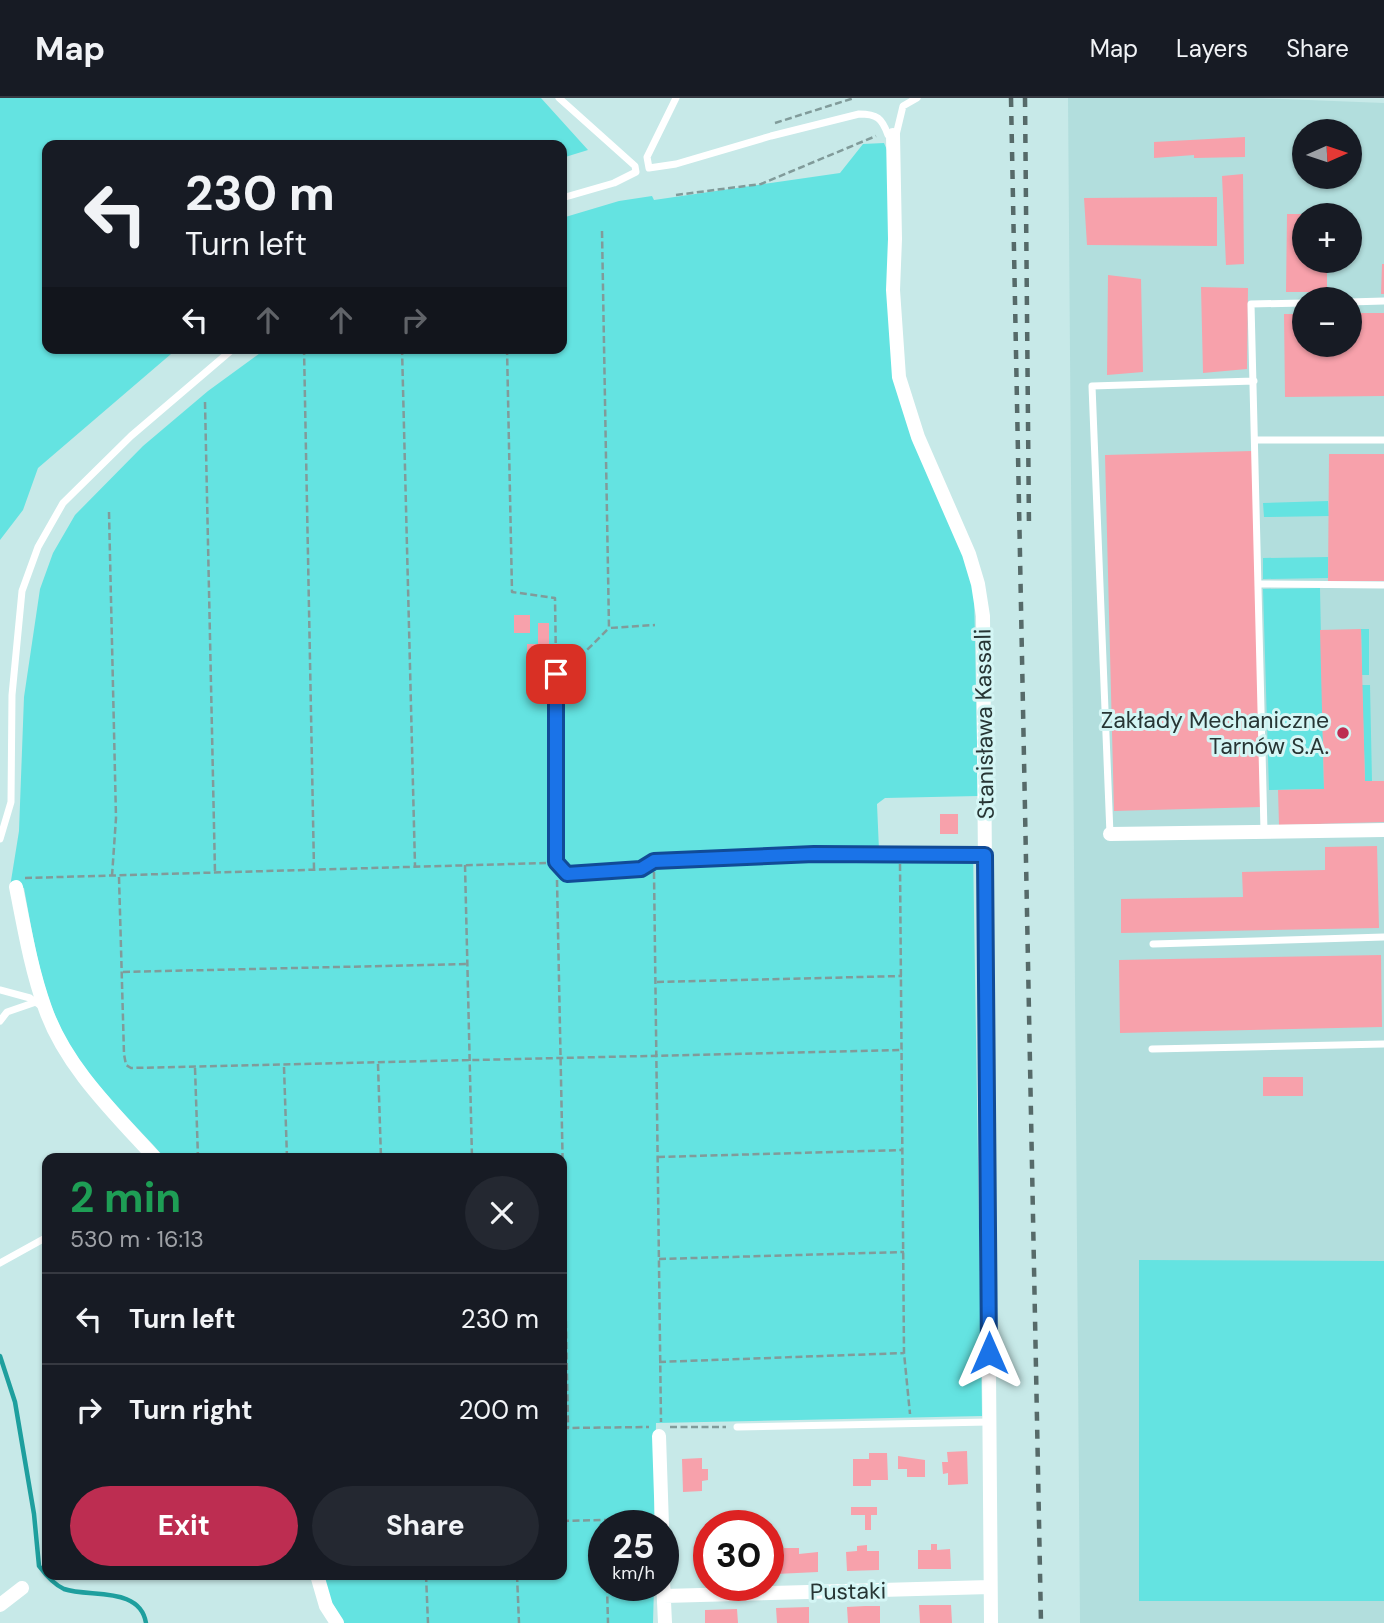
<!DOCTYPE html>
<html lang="en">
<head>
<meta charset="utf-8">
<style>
  body { margin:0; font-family:"DM Sans",sans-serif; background:#242831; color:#f1f3f6; height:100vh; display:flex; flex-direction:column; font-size:26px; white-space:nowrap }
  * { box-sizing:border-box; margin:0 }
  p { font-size:23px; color:#9ea1a6 }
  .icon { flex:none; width:38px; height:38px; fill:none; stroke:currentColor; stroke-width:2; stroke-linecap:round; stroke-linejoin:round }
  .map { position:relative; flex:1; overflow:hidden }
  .sheet { position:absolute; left:42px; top:1055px; width:525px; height:427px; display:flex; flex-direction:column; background:#171b24; border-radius:14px; box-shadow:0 2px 5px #0004 }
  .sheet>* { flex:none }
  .hud { position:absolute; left:42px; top:42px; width:525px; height:214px; border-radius:14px; box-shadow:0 2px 5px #0004; background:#171b24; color:#f1f3f6; overflow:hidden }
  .needle { width:46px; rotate:87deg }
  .tools { position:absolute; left:1292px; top:21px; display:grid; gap:14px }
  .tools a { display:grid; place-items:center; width:70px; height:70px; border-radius:50%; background:#171b24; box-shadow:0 2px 5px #0004; font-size:35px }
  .speed { position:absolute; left:588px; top:1412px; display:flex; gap:14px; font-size:35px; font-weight:700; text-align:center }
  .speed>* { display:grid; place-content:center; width:91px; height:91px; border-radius:50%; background:#171b24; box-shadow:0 2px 5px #0004; line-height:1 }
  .speed small { font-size:18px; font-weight:400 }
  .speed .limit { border:10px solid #d22; background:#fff; color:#111 }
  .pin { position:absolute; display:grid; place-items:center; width:60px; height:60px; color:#fff; margin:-30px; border-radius:14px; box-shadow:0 4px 10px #0006 }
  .me { position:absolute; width:77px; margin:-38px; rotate:0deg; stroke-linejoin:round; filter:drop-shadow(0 0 5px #0008) }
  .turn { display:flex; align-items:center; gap:24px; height:147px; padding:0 28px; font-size:32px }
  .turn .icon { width:91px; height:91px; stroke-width:2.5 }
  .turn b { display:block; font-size:49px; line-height:60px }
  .lanes { display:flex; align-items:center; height:66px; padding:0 28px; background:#0003; justify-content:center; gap:35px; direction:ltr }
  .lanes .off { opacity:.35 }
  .round { display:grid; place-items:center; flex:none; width:74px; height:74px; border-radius:37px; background:#242831 }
  .headline { display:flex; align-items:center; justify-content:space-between; height:119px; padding:0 28px }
  h1 { font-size:42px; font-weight:700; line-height:52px; color:#1e9e55 }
  .button { display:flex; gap:14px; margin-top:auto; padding:14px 28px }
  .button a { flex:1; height:80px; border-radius:42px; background:#bd2d51; color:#fff; font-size:28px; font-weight:700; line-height:80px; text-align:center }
  .button a+a { background:#242831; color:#f1f3f6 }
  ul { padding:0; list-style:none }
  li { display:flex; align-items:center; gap:21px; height:91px; padding:0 28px; border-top:2px solid #363941 }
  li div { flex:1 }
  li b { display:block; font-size:26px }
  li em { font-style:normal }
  header { display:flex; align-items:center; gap:42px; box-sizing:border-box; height:98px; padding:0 35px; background:#171b24; border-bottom:2px solid #363941 }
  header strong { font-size:33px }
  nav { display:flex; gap:38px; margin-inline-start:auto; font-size:24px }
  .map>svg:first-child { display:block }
  .built { fill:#b2dedd; fill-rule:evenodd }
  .green { fill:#64e3e1 }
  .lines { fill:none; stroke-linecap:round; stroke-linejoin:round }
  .stream { stroke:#1e9f9e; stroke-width:4.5 }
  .building { fill:#f7a1ab }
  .path { stroke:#819b9a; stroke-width:2.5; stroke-dasharray:7 3.5; stroke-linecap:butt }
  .service { stroke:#fff; stroke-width:7 }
  .minor { stroke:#fff; stroke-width:14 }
  .rail { stroke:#566a69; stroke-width:4.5; stroke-dasharray:9 9; stroke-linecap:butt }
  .route-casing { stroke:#114b97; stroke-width:18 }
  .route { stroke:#1a73e8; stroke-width:12 }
  .poi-dot { fill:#bd2d51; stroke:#d4f6f5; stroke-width:2.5 }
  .labels { text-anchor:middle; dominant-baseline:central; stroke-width:6; stroke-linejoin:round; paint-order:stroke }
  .poi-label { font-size:23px; fill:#273534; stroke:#d4f6f5; text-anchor:end }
  .street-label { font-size:23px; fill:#273534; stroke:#d4f6f5 }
</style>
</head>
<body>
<header>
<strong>Map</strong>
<nav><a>Map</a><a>Layers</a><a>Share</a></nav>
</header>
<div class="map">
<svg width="1384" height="1525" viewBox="0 0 1384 1525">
  <rect width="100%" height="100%" fill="#c7e9e8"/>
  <path class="built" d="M1068 0H1256L1384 5V1525H1080ZM1304 33H1349V79H1304ZM1304 117H1349V163H1304ZM1304 201H1349V247H1304Z"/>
  <path class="green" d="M0 0H541L588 52 562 60V47H47V250H178L38 370 23 412 0 442Z
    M884 45 887 52 893 272 966 461 974 491 978 698 885 700 877 706 879 752 973 750 982 1318 656 1325 654 1428H604V1488H654L653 1525H344L327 1496 324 1477H562V1060H165C134 1025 96 990 71 949 42 902 34 843 24 790L10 789 19 733 24 599 40 491 53 455 75 417 143 348 208 293 267 250H562V120L619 103 652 98 654 102 840 75 863 46Z
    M1328 403 1329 418 1264 419 1263 405Z
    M1328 459V480L1263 481V460Z
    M1320 490 1324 691 1269 692 1263 491Z
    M1361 531H1369V577H1362Z
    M1362 587H1370L1372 683H1365Z
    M1139 1162 1384 1163V1503H1139Z"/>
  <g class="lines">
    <path class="stream" d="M0 1258 15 1304 34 1416 39 1468C45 1476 55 1487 64 1491 90 1500 140 1488 146 1525"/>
  </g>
  <path class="building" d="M1245 39V59L1194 60V57L1154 60V44Z
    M1243 76 1244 166 1226 167 1222 78Z
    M1217 99V148L1087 147 1084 100Z
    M1287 116H1304V163H1327V194H1286Z
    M1382 166H1384V196H1381Z
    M1108 177 1141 181 1143 274 1107 277Z
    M1201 189 1248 190 1247 271 1203 275Z
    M1349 215H1384V298L1285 299 1284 216H1304V247H1349Z
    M1252 353 1261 709 1114 713 1105 357Z
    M1329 356H1384V483H1328Z
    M514 517H530V535H514Z
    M538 525H549V569H527V546H538Z
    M1361 531 1365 683H1384V724L1279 727 1278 692 1324 691 1320 532Z
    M940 716H958V736H940Z
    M1377 748 1379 830 1121 835V801L1243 799 1242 774 1325 772V749Z
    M1381 857 1382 929 1120 935 1119 862Z
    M1263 979H1303V998H1263Z
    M967 1353 968 1386 948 1387V1375L943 1376 942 1364H948L947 1354Z
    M869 1355H887L888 1382H871V1388H853V1361H869Z
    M898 1358 925 1362V1379H907V1371H898Z
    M702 1360V1371H708V1382L702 1383V1393L683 1394 682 1361Z
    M851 1409H877V1417H871V1432H865V1417H851Z
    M931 1446H937V1452L950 1451 951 1471H918V1452H931Z
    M867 1447V1453H879V1472L847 1473 846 1454 857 1453V1448Z
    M784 1450H799V1456L818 1454V1474L776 1476 775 1457 784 1456Z
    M704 1457H709V1476H704Z
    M919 1507H951L952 1525H920Z
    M865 1508H880V1525H848L847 1509Z
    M809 1509V1525H777L776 1510Z
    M737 1511 738 1525H705V1512Z"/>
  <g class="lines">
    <path class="path" d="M775 25 854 0
      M676 97 761 86 876 38
      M602 133 609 530 655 527
      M304 250 314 771
      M402 250 415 768
      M507 250 512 494 555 500 556 566
      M205 304 215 775
      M109 414 116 720 112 778
      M563 570 570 569 609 530
      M900 766 904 1255 910 1316
      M465 767 472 1060
      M654 774 661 1324
      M119 779 124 956 126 967 131 970 903 952
      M25 780 546 765
      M557 782 568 1330
      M123 874 467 866
      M657 884 902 878
      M378 966 381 1060
      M284 969 287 1060
      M195 970 198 1060
      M658 1059 903 1052
      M659 1161 904 1154
      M659 1264 904 1255
      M670 1329H726
      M562 1330 649 1329
      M562 1423 648 1421
      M426 1477 428 1525
      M517 1477 519 1525
      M607 1488 608 1525"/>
    <path class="service" d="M559 0 635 68 636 74 614 85 562 100
      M676 0 647 59 649 70 676 66 771 38 859 16C877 16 882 20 888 37H896L903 8 917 0
      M1349 204 1384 203
      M1255 342H1384
      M1259 486 1384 487
      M556 576V764L567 776 641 771 654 763 814 756 985 757
      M1264 733 1251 206 1304 205
      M1110 736 1092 288 1254 283
      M0 741 11 704 12 597 22 493 38 449 63 405 131 338 234 250
      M1153 846 1384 839
      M0 892 30 900 41 908
      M0 923 7 914 36 904
      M1152 951 1384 946
      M0 1165 47 1139
      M737 1329 989 1324"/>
    <path class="minor" d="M893 37 895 141 893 192 899 279 918 339 969 456 978 486 983 518 991 1525
      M1110 736 1384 732
      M16 789C24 829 31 871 45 910 65 968 114 1015 155 1060
      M659 1338 662 1428
      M317 1477 326 1508 337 1525
      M663 1482 665 1525
      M664 1498 990 1489
      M0 1507 22 1490"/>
    <path class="rail" d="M1011 0 1041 1525
      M1025 0 1029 430"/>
  </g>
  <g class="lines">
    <g class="route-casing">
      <path id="route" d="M556 576V764L567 776 641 771 654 763 814 756 985 757 989 1255"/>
    </g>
    <use href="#route" class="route"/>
  </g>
  <circle class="poi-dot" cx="1343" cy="635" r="7"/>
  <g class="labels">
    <g class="poi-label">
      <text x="1329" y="622">Zakłady Mechaniczne<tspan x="1329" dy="26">Tarnów S.A.</tspan></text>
    </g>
    <g class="street-label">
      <text transform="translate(984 626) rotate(-91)">Stanisława Kassali</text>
      <text transform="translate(848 1493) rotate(-1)">Pustaki</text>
    </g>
  </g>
</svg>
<div class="tools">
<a><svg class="needle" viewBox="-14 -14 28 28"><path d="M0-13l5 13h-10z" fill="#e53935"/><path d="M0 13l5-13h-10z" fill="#9ea1a6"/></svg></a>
<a>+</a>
<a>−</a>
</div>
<div class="speed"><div>25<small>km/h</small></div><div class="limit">30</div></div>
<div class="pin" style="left:556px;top:576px;background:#d93025"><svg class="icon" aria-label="arrive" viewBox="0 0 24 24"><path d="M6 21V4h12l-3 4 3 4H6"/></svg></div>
<svg class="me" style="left:989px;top:1255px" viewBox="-20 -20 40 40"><path d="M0-17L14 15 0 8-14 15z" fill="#1a73e8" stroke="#fff" stroke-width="4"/></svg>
<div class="hud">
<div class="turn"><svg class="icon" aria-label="left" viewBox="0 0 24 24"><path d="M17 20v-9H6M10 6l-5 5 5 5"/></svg><div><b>230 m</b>Turn left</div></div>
<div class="lanes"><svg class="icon" aria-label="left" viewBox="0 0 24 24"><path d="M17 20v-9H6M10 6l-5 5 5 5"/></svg><svg class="icon off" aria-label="ahead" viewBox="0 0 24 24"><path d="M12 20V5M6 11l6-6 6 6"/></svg><svg class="icon off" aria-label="ahead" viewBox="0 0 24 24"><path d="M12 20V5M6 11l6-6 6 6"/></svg><svg class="icon off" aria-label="right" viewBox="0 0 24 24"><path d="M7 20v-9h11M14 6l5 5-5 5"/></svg></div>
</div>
<section class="sheet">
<div class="headline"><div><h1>2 min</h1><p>530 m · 16:13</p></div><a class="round"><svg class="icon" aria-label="close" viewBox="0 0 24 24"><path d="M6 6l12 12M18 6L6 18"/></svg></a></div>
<ul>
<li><svg class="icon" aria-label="left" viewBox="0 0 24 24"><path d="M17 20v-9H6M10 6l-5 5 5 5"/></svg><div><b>Turn left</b></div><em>230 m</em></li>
<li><svg class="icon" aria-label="right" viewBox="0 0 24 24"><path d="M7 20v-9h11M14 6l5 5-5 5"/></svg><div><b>Turn right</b></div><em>200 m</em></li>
</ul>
<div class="button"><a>Exit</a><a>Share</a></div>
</section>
</div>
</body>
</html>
